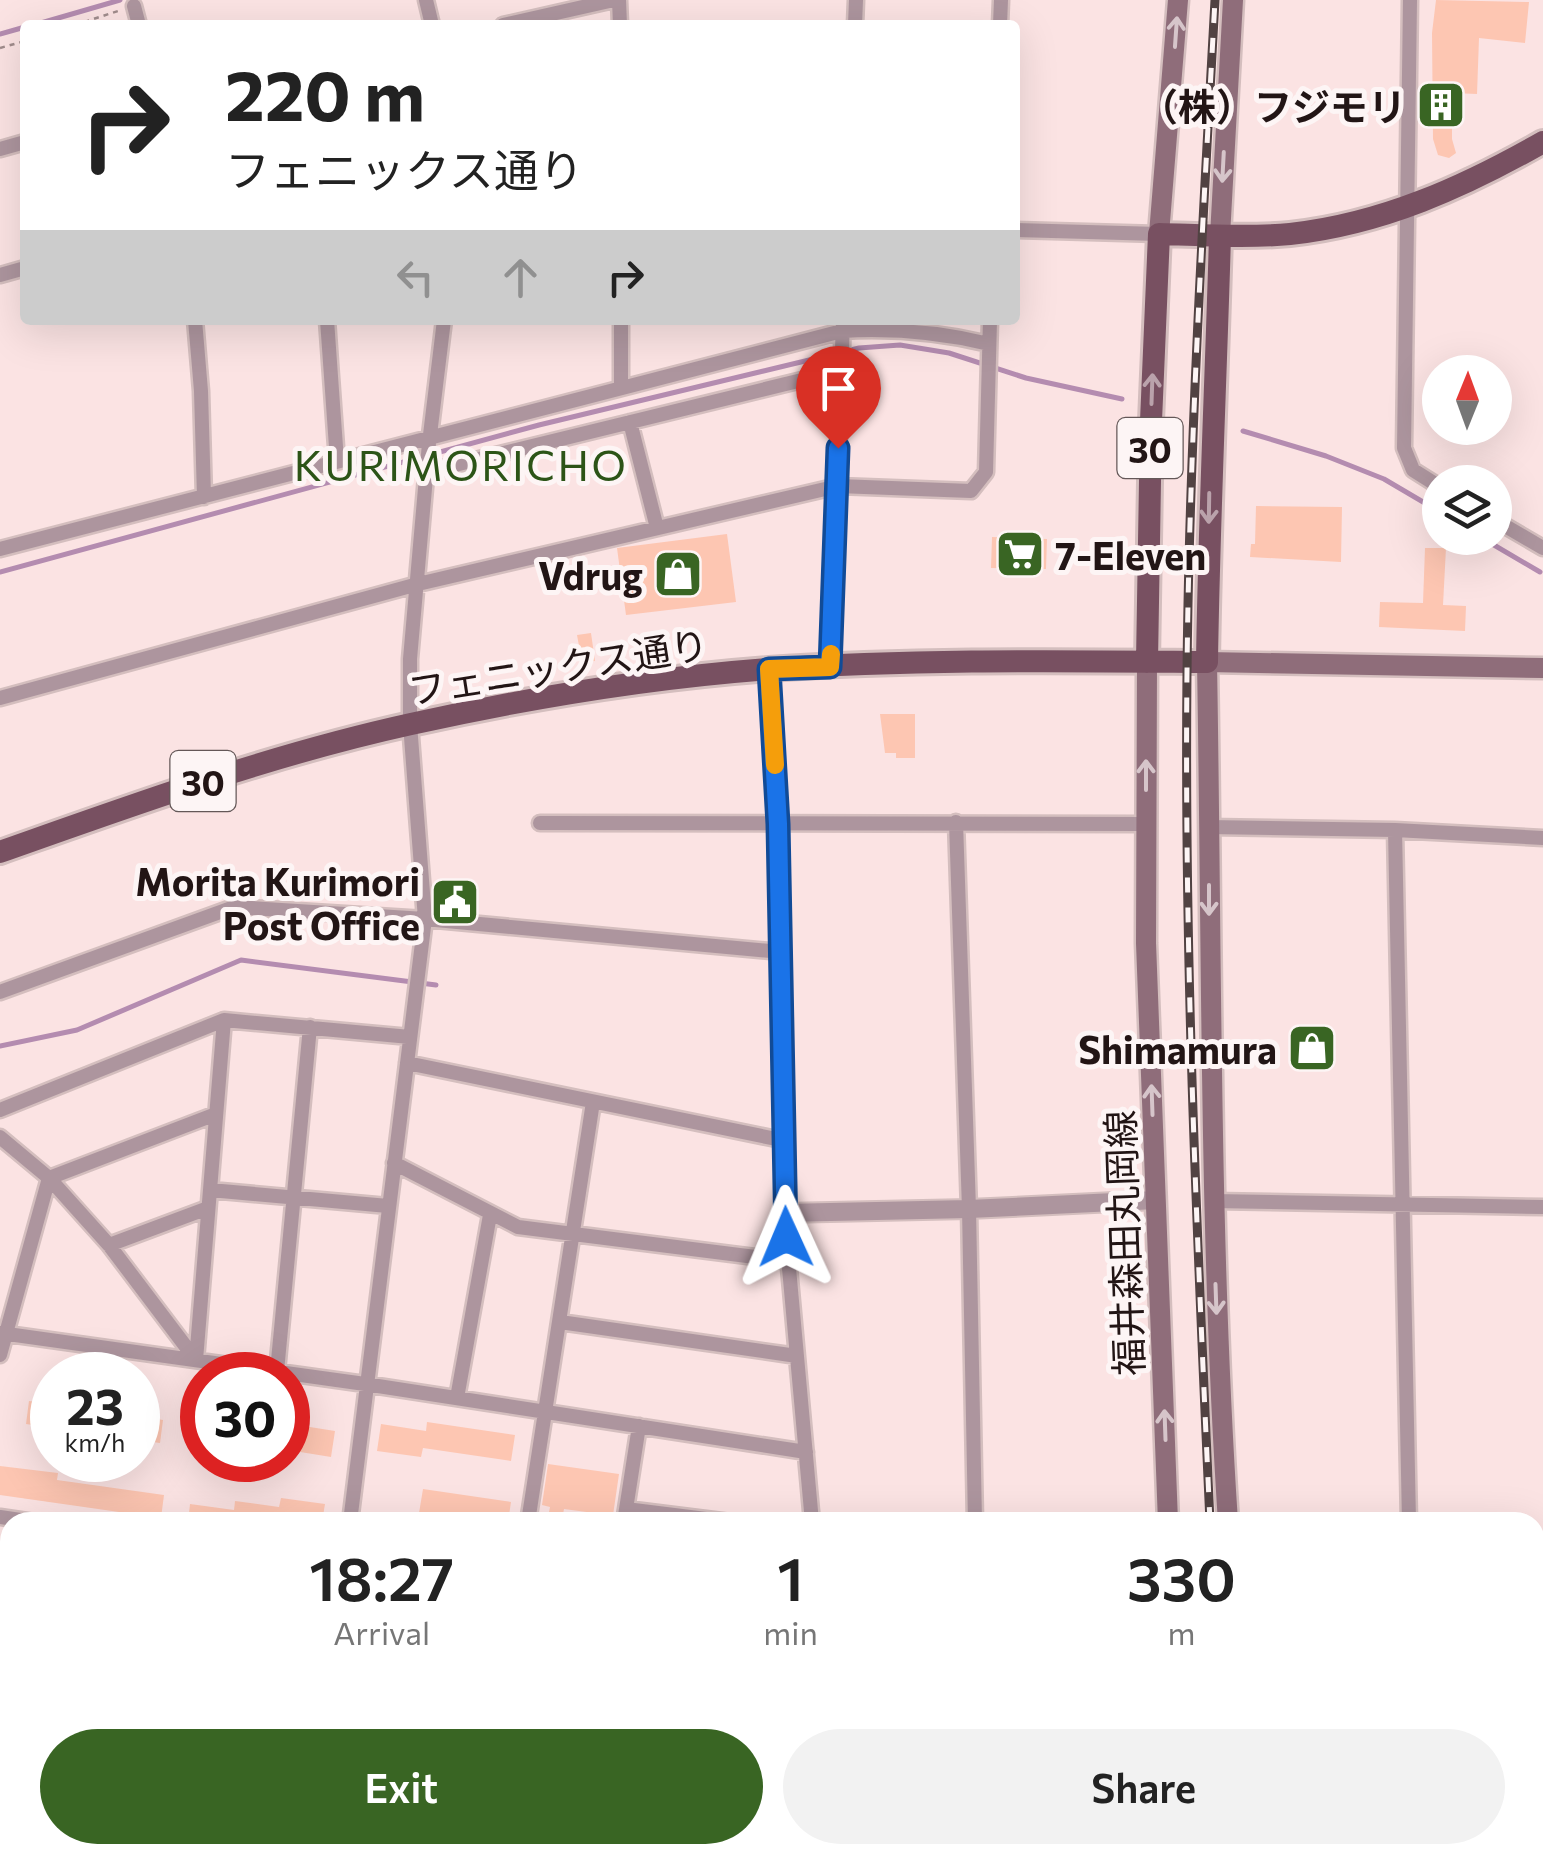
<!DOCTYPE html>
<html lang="en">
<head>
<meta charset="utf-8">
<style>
  body { margin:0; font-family:Commissioner,"Noto Sans JP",sans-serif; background:#f2f2f2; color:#222; height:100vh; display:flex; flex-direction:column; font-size:38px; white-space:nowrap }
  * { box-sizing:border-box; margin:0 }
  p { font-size:32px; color:#767676 }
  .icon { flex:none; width:55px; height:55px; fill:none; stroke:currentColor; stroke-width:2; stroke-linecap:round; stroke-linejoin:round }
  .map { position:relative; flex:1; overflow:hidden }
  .sheet { position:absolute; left:0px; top:1512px; width:1545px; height:352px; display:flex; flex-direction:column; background:#fff; border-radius:30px 30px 0 0; box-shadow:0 10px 40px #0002 }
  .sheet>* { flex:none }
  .banner { position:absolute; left:20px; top:20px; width:1000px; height:305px; border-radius:10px; box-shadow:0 10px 40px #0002; background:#fff; color:#222; overflow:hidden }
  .needle { width:65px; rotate:1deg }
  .buttons { position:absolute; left:1422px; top:355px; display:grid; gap:20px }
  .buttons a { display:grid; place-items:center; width:90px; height:90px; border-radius:50%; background:#fff; box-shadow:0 10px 40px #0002; font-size:50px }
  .speed { position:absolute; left:30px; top:1352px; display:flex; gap:20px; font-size:50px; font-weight:700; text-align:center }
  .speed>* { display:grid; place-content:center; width:130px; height:130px; border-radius:50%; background:#fff; box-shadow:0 10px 40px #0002; line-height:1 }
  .speed small { font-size:25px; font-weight:400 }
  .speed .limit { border:15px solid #d22; background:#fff; color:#111 }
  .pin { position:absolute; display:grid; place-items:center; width:85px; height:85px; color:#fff; margin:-102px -42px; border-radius:50% 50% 50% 0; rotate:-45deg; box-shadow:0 0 10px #0007 }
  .pin .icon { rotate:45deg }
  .me { position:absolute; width:110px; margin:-55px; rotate:359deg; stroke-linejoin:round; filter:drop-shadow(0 0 8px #0008) }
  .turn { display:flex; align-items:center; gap:35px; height:210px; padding:0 40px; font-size:45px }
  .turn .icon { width:130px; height:130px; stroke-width:2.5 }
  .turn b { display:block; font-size:70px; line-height:85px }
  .lanes { display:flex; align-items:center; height:95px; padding:0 40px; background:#0003; justify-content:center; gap:50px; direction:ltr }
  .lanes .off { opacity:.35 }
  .eta { display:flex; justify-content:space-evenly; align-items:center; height:170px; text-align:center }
  .eta b { font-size:60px; font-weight:600; line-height:70px }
  .button { display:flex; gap:20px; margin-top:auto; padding:20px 40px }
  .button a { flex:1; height:115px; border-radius:60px; background:#396523; color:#fff; font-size:40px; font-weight:600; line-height:115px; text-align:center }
  .button a+a { background:#f2f2f2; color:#222 }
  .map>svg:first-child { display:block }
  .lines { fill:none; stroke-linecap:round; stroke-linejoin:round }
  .stream { stroke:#b48cb0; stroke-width:5 }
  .building { fill:#fdc6b2 }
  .minor-casing { stroke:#d4bebe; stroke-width:19 }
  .tertiary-casing { stroke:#d4bebe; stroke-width:22 }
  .secondary-casing { stroke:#d4bebe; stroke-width:25 }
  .primary-casing { stroke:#d4bebe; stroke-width:28 }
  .path { stroke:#a08c8c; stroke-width:2.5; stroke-dasharray:5 5; stroke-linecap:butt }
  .minor { stroke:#ad959e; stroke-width:14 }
  .tertiary { stroke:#ad959e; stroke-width:18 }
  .secondary { stroke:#8f6d7a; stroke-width:20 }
  .primary { stroke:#785061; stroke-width:22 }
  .rail-casing { stroke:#514242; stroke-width:9 }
  .rail { stroke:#fdf5f5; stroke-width:5; stroke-dasharray:15; stroke-linecap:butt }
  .oneway { stroke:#d6c5ca }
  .oneway2 { stroke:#baa2ab }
  .route-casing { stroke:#114b97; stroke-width:25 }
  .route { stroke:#1a73e8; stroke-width:18 }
  .slow { stroke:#f59e0b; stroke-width:18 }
  .labels { text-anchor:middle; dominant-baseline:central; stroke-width:10; stroke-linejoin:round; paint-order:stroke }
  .shield { fill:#fdf5f5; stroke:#645858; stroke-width:2.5 }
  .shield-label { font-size:35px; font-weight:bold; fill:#221515 }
  .poi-label { font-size:38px; font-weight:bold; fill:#221515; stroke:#fdf5f5; text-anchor:end }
  .street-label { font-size:38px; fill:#221515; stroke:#fdf5f5 }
  .quarter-label { font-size:42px; letter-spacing:2.5px; fill:#2c5417; stroke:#fdf5f5 }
</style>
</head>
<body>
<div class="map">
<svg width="1543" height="1864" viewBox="0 0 1543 1864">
  <rect width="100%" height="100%" fill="#fbe3e3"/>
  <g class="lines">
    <path class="stream" d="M34 25 120 0
      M0 34 25 27
      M1243 431 1326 456 1384 479 1440 512
      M1482 538 1540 572
      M0 572 539 425 859 348 900 345 949 353 1026 378 1122 399
      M0 1046 77 1030 241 960 436 985"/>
  </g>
  <path class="building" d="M1436 0 1529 2 1525 43 1479 38 1477 94 1452 93V139L1456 153 1449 158 1438 155 1433 139 1432 33Z
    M1256 506 1342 507 1341 562 1250 557 1251 544H1255Z
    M727 534 736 602 626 615 617 548Z
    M992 537 1047 539 1046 569 991 568Z
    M1425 548H1446L1443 605 1466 606 1465 631 1379 627 1380 602 1423 603Z
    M591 633 595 661 582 662 577 635Z
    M880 714H915V758H896V753H885Z
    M29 1401 52 1404V1428L26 1424Z
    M138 1416 163 1420 160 1443 138 1440Z
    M427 1422 515 1435 511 1461 423 1448 421 1457 377 1451 381 1424 426 1431Z
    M291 1424 335 1431 331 1457 288 1450Z
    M548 1464 619 1474 612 1522H593L594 1513 564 1509 563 1514 549 1512 550 1507 542 1505Z
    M0 1466 58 1473 57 1480 164 1495 161 1518 0 1495Z
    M423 1489 511 1502 508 1522H482L419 1513Z
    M281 1498 325 1504 322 1522H188L190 1504 234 1510 235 1501 279 1507Z"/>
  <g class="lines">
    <g class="minor-casing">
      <path id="minor" d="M426 0 432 25
        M619 0 620 25
        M1410 0 1404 448 1413 470 1440 487
        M134 6 139 25
        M503 25 614 0
        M855 25 856 0
        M1000 25 1001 0
        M0 149 25 142
        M1015 230 1159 234
        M0 275 25 268
        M195 320 201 391 204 497
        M327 320 337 461
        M621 386V320
        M630 422 657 528
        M426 472 839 371
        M1495 520 1543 548
        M0 549 842 331C893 328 939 332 989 344
        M831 667 843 320
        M769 669 778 824 786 1141 784 1213 812 1522
        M0 698 418 584 838 486 971 491 986 472 990 320
        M956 822 969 1209 975 1522
        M540 823 1146 824
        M1208 827 1395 830 1543 838
        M1395 830 1409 1522
        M0 992 234 907 425 919 781 952
        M407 1063 786 1141
        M0 1110 224 1020 410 1037
        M0 1137 49 1178 109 1245 196 1360
        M394 1163 518 1227 787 1261
        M49 1178 216 1114
        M210 1190 388 1206
        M1213 1201 1543 1207
        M109 1245 208 1208
        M560 1322 797 1356
        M0 1333 365 1384 806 1452
        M0 1355 49 1178
        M196 1360 224 1020
        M277 1371 310 1027
        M457 1398 490 1215
        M626 1509 730 1522
        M0 1517 34 1522
        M350 1522 425 919 410 724V659L429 443 444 320
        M528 1522 593 1102
        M624 1522 639 1426
        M0 1618 10 1620
        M1535 1638 1543 1637
        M0 1752 10 1754
        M519 1855V1864
        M909 1855 910 1864
        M182 1864 183 1855
        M306 1864 307 1855
        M414 1864V1855
        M721 1864V1855
        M955 1864 973 1855"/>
    </g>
    <g class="tertiary-casing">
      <path id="tertiary" d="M784 1213 969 1209 1156 1200
        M1535 1801 1543 1800
        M1210 1864 1243 1855"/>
    </g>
    <g class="secondary-casing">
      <path id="secondary" d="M1159 234 1178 0
        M1220 236 1233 0
        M1147 662 1146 943 1168 1522
        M1228 1522C1209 1236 1212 950 1207 662L1543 668
        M1180 1855 1181 1864
        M1244 1855 1245 1864"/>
    </g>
    <g class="primary-casing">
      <path id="primary" d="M1147 662 1151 421 1159 234C1202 235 1247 238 1290 234 1382 224 1464 187 1543 142
        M0 852C136 804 270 755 411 724 528 698 649 678 769 669 915 659 1062 661 1207 662 1209 520 1216 378 1220 236"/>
    </g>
    <path class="path" d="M75 25 118 11
      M0 48 25 41"/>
    <use href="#minor" class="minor"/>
    <use href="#tertiary" class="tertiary"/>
    <use href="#secondary" class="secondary"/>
    <use href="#primary" class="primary"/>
    <g class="rail-casing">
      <path id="rail" d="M1210 1522C1196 1217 1182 910 1188 604 1192 403 1204 201 1215 0
        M1208 1855V1864
        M1224 1855 1225 1864"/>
    </g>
    <use href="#rail" class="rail"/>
  </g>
  <defs><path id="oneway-shaft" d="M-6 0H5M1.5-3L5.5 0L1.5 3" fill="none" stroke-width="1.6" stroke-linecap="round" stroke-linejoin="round" transform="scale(2.5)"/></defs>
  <g class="oneway">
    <use href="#oneway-shaft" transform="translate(1176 32) rotate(-86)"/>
    <use href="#oneway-shaft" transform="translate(1223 167) rotate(93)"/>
    <use href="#oneway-shaft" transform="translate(1146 775) rotate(-90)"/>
    <use href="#oneway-shaft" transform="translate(1209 900) rotate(90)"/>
    <use href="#oneway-shaft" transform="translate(1152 1100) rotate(-92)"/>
    <use href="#oneway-shaft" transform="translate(1216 1299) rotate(88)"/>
    <use href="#oneway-shaft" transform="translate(1165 1425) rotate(-92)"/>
  </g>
  <g class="oneway2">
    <use href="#oneway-shaft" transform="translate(1152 389) rotate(-88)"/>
    <use href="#oneway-shaft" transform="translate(1209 508) rotate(91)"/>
  </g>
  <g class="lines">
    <g class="route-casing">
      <path id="route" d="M786 1237 778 824 769 669 830 667 838 448"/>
    </g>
    <use href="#route" class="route"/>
    <path class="slow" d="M775 765 769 669 830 667 831 654"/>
  </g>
  <defs>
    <g id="building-square" transform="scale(2.5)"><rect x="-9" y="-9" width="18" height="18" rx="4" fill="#396523" stroke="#fdf5f5"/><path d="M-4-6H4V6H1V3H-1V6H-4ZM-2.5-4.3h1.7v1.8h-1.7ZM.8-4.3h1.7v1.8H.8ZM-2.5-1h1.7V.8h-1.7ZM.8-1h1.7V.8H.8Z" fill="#fff"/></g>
    <g id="supermarket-square" transform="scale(2.5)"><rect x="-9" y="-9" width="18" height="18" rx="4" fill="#396523" stroke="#fdf5f5"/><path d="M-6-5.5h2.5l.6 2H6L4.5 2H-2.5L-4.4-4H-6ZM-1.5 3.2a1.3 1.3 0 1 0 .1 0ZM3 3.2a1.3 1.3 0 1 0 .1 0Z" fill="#fff"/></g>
    <g id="shop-square" transform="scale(2.5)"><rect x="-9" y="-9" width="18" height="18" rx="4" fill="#396523" stroke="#fdf5f5"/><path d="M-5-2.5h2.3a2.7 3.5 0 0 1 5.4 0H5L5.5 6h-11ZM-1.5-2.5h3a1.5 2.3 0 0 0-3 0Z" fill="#fff"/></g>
    <g id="civic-square" transform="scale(2.5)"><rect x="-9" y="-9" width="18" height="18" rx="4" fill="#396523" stroke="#fdf5f5"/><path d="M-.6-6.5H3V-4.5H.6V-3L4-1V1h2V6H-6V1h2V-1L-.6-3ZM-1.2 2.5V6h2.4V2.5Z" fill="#fff"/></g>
  </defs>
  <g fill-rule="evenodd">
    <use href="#building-square" x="1441" y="105"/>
    <use href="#supermarket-square" x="1020" y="554"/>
    <use href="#shop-square" x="678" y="574"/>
    <use href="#civic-square" x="455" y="902"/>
    <use href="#shop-square" x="1312" y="1048"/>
  </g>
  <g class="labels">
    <g class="shield">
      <rect x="1117.5" y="418" width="65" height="60" rx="8"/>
      <rect x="170.5" y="751" width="65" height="60" rx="8"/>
    </g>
    <g class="shield-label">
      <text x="1150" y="448">30</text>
      <text x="203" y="781">30</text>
    </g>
    <g class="poi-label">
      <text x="1406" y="105">（株）フジモリ</text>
      <text x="1055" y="554" text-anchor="start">7-Eleven</text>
      <text x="643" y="574">Vdrug</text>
      <text x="420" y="880">Morita Kurimori<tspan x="420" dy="44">Post Office</tspan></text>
      <text x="1277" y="1048">Shimamura</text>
    </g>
    <g class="street-label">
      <text transform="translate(558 666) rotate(-9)">フェニックス通り</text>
      <text transform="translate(1123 1243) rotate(-92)">福井森田丸岡線</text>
    </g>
    <g class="quarter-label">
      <text x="461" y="464">KURIMORICHO</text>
    </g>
  </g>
</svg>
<div class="buttons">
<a><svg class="needle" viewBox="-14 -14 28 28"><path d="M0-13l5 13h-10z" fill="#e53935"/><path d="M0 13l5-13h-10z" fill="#767676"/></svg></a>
<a><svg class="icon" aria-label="layers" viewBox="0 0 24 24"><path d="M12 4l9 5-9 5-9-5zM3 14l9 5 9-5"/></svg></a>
</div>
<div class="speed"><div>23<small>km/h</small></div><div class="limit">30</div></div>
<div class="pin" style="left:838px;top:448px;background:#d93025"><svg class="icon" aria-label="arrive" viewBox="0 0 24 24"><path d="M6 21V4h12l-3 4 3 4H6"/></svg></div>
<svg class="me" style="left:786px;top:1237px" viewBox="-20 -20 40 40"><path d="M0-17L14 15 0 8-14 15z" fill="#1a73e8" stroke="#fff" stroke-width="4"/></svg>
<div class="banner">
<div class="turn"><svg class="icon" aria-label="right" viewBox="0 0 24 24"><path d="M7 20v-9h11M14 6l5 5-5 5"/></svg><div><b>220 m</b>フェニックス通り</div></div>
<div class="lanes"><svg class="icon off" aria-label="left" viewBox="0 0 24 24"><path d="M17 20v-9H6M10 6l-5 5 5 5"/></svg><svg class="icon off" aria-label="ahead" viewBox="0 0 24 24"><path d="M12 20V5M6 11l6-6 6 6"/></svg><svg class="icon" aria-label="right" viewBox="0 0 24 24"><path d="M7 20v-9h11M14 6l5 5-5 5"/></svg></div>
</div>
<section class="sheet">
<div class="eta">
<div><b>18:27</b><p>Arrival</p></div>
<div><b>1</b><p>min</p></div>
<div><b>330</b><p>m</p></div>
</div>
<div class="button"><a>Exit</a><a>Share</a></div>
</section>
</div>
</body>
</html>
